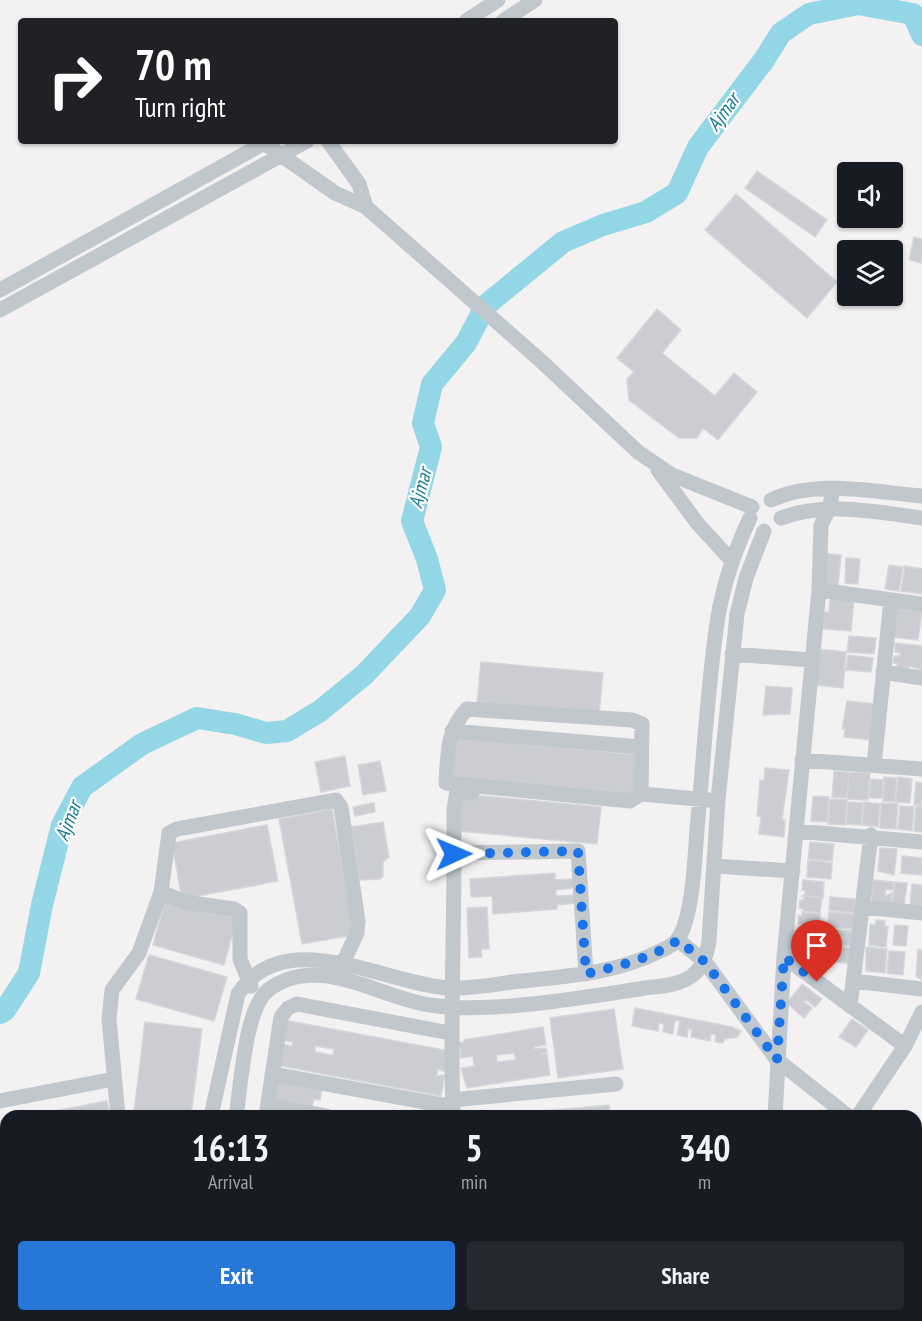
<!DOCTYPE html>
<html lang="en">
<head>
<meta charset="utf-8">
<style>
  body { margin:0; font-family:"PT Sans Narrow",sans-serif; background:#242831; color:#f1f3f6; height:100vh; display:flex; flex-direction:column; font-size:22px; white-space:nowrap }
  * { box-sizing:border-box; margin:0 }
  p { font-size:20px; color:#9ea1a6 }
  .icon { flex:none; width:33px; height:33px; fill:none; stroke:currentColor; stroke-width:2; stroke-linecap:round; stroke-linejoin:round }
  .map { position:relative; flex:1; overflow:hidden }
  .drawer { position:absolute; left:0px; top:1110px; width:922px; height:212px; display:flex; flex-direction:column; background:#171b24; border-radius:18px 18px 0 0; box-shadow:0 2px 4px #0004 }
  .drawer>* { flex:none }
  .top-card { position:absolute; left:18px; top:18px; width:600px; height:126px; border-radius:6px; box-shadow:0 2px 4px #0004; background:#202124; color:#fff; overflow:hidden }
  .buttons { position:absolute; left:837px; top:162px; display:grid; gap:12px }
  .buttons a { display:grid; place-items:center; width:66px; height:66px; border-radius:6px; background:#171b24; box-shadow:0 2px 4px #0004; font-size:30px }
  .pin { position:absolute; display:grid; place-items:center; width:51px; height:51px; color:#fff; margin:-62px -26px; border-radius:50% 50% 50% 0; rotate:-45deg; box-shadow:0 0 6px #0007 }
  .pin .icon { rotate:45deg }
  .me { position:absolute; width:66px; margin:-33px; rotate:89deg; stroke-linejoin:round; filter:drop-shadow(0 0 4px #0008) }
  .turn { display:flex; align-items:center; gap:21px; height:126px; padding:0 18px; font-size:27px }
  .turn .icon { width:78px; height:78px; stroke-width:2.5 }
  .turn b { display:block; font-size:42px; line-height:51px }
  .eta { display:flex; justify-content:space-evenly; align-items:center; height:102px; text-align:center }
  .eta b { font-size:36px; font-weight:600; line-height:42px }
  .cta { display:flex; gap:12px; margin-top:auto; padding:12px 18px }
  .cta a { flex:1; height:69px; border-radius:6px; background:#2677d8; color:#fff; font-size:24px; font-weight:600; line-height:69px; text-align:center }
  .cta a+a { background:#242831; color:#f1f3f6 }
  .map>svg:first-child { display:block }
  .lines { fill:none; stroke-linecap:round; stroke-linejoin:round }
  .river { stroke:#93d7e6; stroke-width:22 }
  .building { fill:#cbcdd3; stroke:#d5d7db; stroke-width:1.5; fill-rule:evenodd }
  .minor { stroke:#c0c8ce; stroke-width:15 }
  .route { stroke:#1a73e8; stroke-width:10; stroke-dasharray:0 18 }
  .labels { text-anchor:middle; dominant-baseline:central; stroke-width:4.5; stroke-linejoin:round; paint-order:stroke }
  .water-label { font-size:20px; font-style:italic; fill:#167c94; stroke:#fff }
</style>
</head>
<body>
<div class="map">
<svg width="922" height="1321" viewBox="0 0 922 1321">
  <rect width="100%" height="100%" fill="#f3f1f1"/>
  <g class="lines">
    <path class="river" d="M0 1013 5 1010 29 973 42 905 62 825 82 787 142 744 197 718 235 724 266 733 287 731 320 711 364 675 420 616 435 590 427 559 412 521 431 447 423 423 432 384 466 343 486 305 563 242 603 225 646 212 677 193 698 147 764 60 781 33 809 14 858 4 913 14 922 35"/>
  </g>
  <path class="building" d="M757 171 827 220 815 237 745 188Z
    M736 194 837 282 807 318 705 230Z
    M914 237 922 239V263L909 260Z
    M657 309 681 330 662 353 715 396 734 373 757 392 718 440 703 428 697 438H679L629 400 627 379 634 372 617 358Z
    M823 553 841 555 838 586 820 585Z
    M846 558 860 559 858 584 845 583Z
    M889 565 903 567 899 591 885 589Z
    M905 566 922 569V594L901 591Z
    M830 597 854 599 851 631 823 629 824 612H829Z
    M897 608 922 611 918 640 893 637Z
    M849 636 876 638 874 654 847 652Z
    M895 643 922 646V670L909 666V668L897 667 898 664 893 663 894 656H900V653L895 652Z
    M817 649 846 652 843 688 814 685Z
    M848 655 873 658 871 672 846 670Z
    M481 662 603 673 599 715 477 703Z
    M766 686 792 688 790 714 763 715Z
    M847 701 874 704 871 740 844 737 845 729H842Z
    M453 737 639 755 635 795 449 778Z
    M345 756 350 786 321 792 315 762Z
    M380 761 386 791 363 795 358 765Z
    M765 768 789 770 782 820H785L784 837 759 834 761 817 757 816 760 780 764 781Z
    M834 771 849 772 847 798 832 797Z
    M849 772 870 773 868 800 847 799Z
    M884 777 897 778 895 802 883 801Z
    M898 777 912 779 910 803 896 802Z
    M871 779 883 780 882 798H869Z
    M916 782 922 783V805H914Z
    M461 794 601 807 597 844 458 831Z
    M813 796 829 797 827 822 811 821Z
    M830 799 847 800 845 825 828 824Z
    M848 802 863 803 861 825 846 824Z
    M864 802 880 804 878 827 862 825Z
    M374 803 375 812 355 816 353 807Z
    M881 803 898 804 896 829 880 828Z
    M900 806 914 807 912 831 898 829Z
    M916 806 922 807V832L914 831Z
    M332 809 355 935 302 944 279 819Z
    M383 822 389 857 383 862V876L380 879 360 880 351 827Z
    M267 825 278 881 182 899 172 843Z
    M810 842 834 844 832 861 808 859Z
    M880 848 897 849 894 875 878 871Z
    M902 856 922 858V875L901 873Z
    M808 860 832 863 831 879 807 877Z
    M555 873V880L573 879 574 888 556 890V896L576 895V903L557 905V909L493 914 492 896 471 897 470 879Z
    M803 880 824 882 823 898 802 896 805 894V890H802Z
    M873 880 894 882 893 890 886 889 885 896 892 893 891 904 871 901Z
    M895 882 907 883 904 905 892 904Z
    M912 884 922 885V906L910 905Z
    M804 896 822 898 820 913 803 911V909L799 908 800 900H804Z
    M830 897 855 899 854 913 829 910Z
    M166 898 237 918 224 965 153 945Z
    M487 907 489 949H481L482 957 469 958 467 908Z
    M802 912 820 914 819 930 801 928 802 924H798V915L802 916Z
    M829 912 854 914 853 929 828 927Z
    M876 920 885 921V926H888L886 947 869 945 870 924 875 925Z
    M895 925 908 926 906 946 893 945Z
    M827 929 852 931 851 946 825 944Z
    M802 930 818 931 817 947 800 945V942H796L797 933 801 934Z
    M792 945 818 947 817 963 798 959 790 960Z
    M827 946 851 948 850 964 826 960Z
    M866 947 887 949 885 973 866 971Z
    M918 949 922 950V980L916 976Z
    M889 951 905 952 903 975 887 973Z
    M149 955 227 977 214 1021 136 999Z
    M802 984 822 999 815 1007 806 1000 804 1002 812 1008 804 1018 787 1003Z
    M635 1008 732 1027 741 1031 737 1037 725 1039 723 1043 715 1042 716 1035 711 1034 710 1041 691 1037 692 1030 688 1029 687 1037 677 1035 680 1021 675 1020 673 1034 663 1032 664 1024 659 1023 658 1031 632 1026Z
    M614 1009 623 1069 558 1078 550 1018Z
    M852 1019 868 1030 856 1047 839 1037Z
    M284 1020 450 1051 446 1072 438 1069 437 1076 445 1075 441 1096 276 1065 280 1043 292 1046 293 1042 281 1040ZM315 1046 334 1049 333 1055 315 1052Z
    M145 1022 202 1029 191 1116 134 1112Z
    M543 1027 546 1045 534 1047V1049L546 1048 547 1051 541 1054 547 1053 550 1075 467 1088 461 1068 474 1066 473 1056 460 1058 461 1049 455 1050 454 1044 464 1042V1040ZM514 1053 516 1060 497 1062 496 1055Z
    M278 1079 323 1085 320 1100 314 1099 311 1111 273 1103Z
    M107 1101 110 1116H61L60 1110Z
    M609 1105 610 1116H543L542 1111Z
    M539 1111 540 1116H511V1113Z
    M5 1120 6 1152 0 1153V1121Z
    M3 1178 6 1198 0 1200V1179Z
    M1 1203 6 1228 0 1229V1204Z
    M916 1283 922 1284V1304L916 1303Z
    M0 1296H5L4 1320H0Z
    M363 1316H391V1321H363Z
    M518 1316 519 1321H483V1319Z
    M620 1316H639V1321H620Z"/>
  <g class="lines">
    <path class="minor" d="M466 21 498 0
      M503 21 535 0
      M328 141 359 184 366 207
      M264 143 335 193 366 207 540 360 638 452 672 475 752 507
      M0 290 268 141
      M0 310 307 141
      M658 470 698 524 732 561
      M771 500C817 479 873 492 922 496
      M781 518C824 501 877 512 922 518
      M819 590 922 604
      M732 654 811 660
      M883 672 922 678
      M467 709 632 720 642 724 641 794 630 801 446 783C448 755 446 731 467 709Z
      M452 731 641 747
      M802 760 922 769
      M874 765 891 600
      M641 794 709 800
      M796 831 922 842
      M454 853V810L457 791 472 793
      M714 866 793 871
      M161 892 184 902 234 909 240 913V959L251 986
      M864 907 922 913
      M678 940 705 962 777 1060 848 1116
      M784 957 905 1046
      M853 981 922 989
      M850 1006 871 835
      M272 1074 453 1107
      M452 1100 616 1084
      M0 1101 114 1079
      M268 1105 327 1116
      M118 1116 109 1019 112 990 139 953 161 892 169 833 177 829 336 800 341 807 358 921 357 933 343 963
      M211 1116 238 994C284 923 385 984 449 988 470 989 492 985 512 982 562 977 617 974 662 950 667 948 674 944 677 940 693 920 695 855 697 829 704 759 707 687 718 617 724 581 735 550 750 518
      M236 1116C241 1086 245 1008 268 990 318 952 379 998 430 1005 489 1014 580 998 639 989 652 986 668 987 680 982 700 975 706 960 709 941L718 800 737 614 746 578 764 531
      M266 1116 281 1017 288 1008 297 1004 450 1033
      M453 1116C450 1028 454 941 454 853L578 851 586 974
      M775 1116 784 957 819 590 821 525 829 509 833 489
      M858 1116 905 1046 922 1012
      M0 1165 6 1164
      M916 1172 922 1175
      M916 1209 922 1210
      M0 1238 6 1237
      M916 1266 922 1268
      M0 1289 6 1290
      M188 1316V1321
      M208 1316V1321
      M291 1316 292 1321
      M308 1316 336 1321
      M108 1321V1316
      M434 1321V1316
      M601 1321 602 1316
      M726 1321V1316
      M817 1321 818 1316"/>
  </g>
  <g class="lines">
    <path class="route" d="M454 854 578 851 586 974C618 966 651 959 678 940L705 962 777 1060 784 957 817 982"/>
  </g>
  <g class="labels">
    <g class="water-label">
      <text transform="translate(723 112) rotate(-54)">Ajmar</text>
      <text transform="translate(420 488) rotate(-75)">Ajmar</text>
      <text transform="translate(68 821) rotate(-69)">Ajmar</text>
    </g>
  </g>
</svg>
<div class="buttons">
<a><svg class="icon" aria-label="sound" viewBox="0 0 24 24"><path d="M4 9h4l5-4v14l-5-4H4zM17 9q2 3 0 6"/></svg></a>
<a><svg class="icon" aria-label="layers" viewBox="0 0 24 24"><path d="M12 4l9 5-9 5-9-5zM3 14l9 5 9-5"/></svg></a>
</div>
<div class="pin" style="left:817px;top:982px;background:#d93025"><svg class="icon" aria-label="arrive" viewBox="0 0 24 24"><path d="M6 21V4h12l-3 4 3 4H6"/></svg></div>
<svg class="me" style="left:454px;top:854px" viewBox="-20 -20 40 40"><path d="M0-17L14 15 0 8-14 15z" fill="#1a73e8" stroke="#fff" stroke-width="4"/></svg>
<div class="top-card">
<div class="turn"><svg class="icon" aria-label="right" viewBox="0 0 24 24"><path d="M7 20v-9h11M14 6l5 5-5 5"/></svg><div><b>70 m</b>Turn right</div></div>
</div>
<section class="drawer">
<div class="eta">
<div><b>16:13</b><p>Arrival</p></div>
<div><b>5</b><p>min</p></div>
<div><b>340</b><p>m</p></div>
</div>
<div class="cta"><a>Exit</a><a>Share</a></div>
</section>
</div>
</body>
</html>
